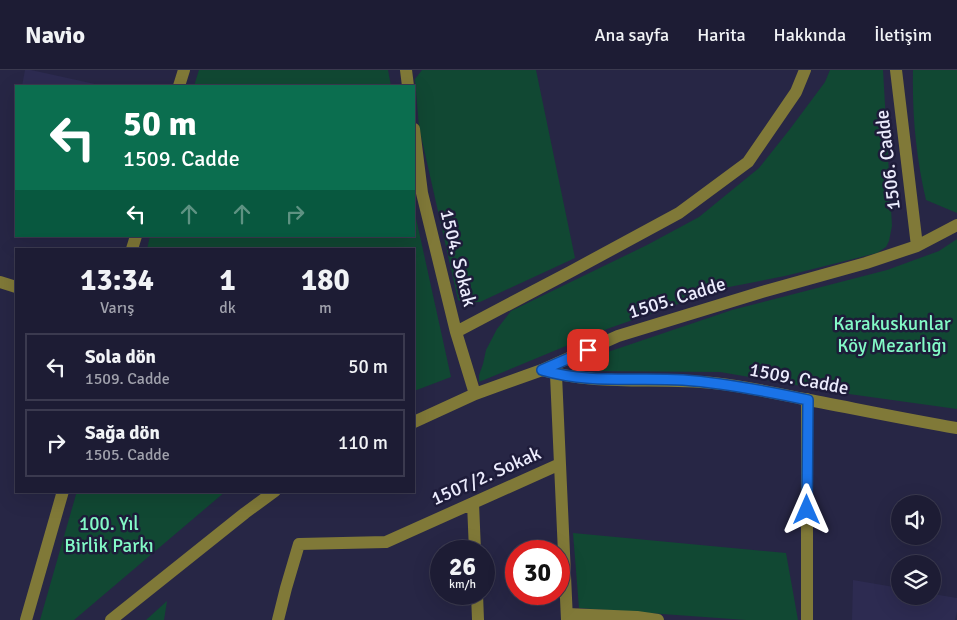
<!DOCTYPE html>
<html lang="tr">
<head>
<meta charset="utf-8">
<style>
  body { margin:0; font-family:Signika,sans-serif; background:#25253c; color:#f1f3f6; height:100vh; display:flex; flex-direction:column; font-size:19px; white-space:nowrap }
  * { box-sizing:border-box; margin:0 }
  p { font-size:16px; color:#a0a1ac }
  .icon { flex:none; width:28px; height:28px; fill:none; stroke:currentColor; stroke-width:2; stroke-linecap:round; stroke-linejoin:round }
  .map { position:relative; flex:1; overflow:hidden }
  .drawer { position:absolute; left:15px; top:178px; width:400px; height:245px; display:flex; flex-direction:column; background:#1d1c34; border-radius:0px; box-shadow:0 5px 20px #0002,0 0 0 1px #3b3a4f }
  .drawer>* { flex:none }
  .top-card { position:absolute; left:15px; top:15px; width:400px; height:152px; border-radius:0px; box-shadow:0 5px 20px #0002,0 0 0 1px #3b3a4f; background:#0b6e4f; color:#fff; overflow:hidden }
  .buttons { position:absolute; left:891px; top:425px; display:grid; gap:10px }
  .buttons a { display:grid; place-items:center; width:50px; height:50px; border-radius:50%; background:#1d1c34; box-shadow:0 5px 20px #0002,0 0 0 1px #3b3a4f; font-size:25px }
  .speed { position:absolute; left:430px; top:470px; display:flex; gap:10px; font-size:25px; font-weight:700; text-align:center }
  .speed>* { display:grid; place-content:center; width:65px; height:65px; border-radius:50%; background:#1d1c34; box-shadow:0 5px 20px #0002,0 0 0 1px #3b3a4f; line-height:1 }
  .speed small { font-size:12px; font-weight:400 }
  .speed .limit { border:8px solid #d22; background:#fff; color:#111 }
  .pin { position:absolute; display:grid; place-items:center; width:42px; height:42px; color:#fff; margin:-21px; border-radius:10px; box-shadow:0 2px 8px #0006 }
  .me { position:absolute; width:55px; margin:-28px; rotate:0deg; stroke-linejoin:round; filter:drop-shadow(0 0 4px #0008) }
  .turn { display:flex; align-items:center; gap:18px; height:105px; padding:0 25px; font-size:22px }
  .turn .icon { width:65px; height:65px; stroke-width:2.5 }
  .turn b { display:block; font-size:35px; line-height:42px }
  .lanes { display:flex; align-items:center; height:48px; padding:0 25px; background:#0003; justify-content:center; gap:25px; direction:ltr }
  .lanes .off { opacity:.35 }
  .eta { display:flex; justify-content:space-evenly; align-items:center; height:85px; text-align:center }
  .eta b { font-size:30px; font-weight:700; line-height:35px }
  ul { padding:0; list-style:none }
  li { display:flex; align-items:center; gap:15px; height:68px; margin:0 10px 8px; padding:0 15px; border:2px solid #3b3a4f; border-radius:0px }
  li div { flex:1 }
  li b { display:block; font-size:19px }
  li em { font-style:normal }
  header { display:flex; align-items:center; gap:30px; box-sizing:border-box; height:70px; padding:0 25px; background:#1d1c34; border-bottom:1px solid #3b3a4f }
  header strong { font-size:24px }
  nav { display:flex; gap:28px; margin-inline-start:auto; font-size:18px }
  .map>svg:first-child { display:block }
  .built { fill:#2d2b51 }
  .green { fill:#114833 }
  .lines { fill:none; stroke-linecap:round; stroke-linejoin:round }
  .minor { stroke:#807938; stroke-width:12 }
  .route-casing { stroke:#114b97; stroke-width:12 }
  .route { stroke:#1a73e8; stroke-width:9 }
  .labels { text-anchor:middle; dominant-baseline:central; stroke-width:5; stroke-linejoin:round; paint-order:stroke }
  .street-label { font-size:19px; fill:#ececfd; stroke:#1e1c3a }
  .park-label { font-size:19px; fill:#83fac7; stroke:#1e1c3a }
</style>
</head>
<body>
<header>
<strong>Navio</strong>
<nav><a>Ana sayfa</a><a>Harita</a><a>Hakkında</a><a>İletişim</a></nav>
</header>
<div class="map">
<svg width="957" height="550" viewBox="0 0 957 550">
  <rect width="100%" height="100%" fill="#272645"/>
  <path class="built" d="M25 0H31L104 16H22Z
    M853 510 900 518V526H932L933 524 957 528V542L955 550H852Z"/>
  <path class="green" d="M199 0H388L391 16H194Z
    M422 0H536L575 188 480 232H476L468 236 458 230 419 57 415 9Z
    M830 0H883L892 156 889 171 886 177 877 183 785 206 724 218 607 259 479 312V305L483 294 486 280 497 259 511 241 647 175 699 147 759 98 790 59 825 12Z
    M913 0H957V143L926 130C916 87 912 44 913 0Z
    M414 139 451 307 414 321V179H147L150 166H414Z
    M957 169V339L849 324 720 302 589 301 574 299 584 290 732 240 887 200 939 181Z
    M77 421H226L74 550H40Z
    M573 463 786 483 798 550H746L579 538Z
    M167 531 164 550H146Z"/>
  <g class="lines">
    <path class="minor" d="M406 0 408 16
      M896 0 917 176
      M179 16 184 0
      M414 59 422 123 456 262 475 324
      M132 179 136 166
      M0 212 16 217
      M456 262 570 202 679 143 748 92 796 22 805 0
      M542 300C597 316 657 307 713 313 742 316 771 322 799 328 852 338 904 349 957 358
      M556 305 567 550
      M414 352 475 324 542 300 618 266 762 222 866 193 917 176 957 155
      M473 433 475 481
      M477 524 478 550
      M567 544 637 547 658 550
      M26 550 63 421
      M111 550 245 443 275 421
      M278 550 286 518 299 474 386 472 560 394
      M807 550V329"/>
  </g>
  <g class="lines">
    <g class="route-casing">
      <path id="route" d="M588 280 542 300C588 314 636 307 683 310 725 313 766 321 808 330L807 440"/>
    </g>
    <use href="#route" class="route"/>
  </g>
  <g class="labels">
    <g class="street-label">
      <text transform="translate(888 90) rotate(-97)">1506. Cadde</text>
      <text transform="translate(458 188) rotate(76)">1504. Sokak</text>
      <text transform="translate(677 228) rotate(-17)">1505. Cadde</text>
      <text transform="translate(799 309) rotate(11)">1509. Cadde</text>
      <text transform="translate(486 406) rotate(-24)">1507/2. Sokak</text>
    </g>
    <g class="park-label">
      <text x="892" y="254">Karakuskunlar<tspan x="892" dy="22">Köy Mezarlığı</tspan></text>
      <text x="109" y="454">100. Yıl<tspan x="109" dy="22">Birlik Parkı</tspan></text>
    </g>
  </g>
</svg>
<div class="buttons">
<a><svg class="icon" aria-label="sound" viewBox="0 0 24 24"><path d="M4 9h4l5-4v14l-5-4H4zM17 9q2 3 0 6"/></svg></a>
<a><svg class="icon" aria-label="layers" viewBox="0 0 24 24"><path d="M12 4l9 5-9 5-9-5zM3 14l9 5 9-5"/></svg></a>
</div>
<div class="speed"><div>26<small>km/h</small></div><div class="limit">30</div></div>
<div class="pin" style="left:588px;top:280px;background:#d93025"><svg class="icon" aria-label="arrive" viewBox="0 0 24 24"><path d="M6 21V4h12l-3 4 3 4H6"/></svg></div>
<svg class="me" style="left:807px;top:440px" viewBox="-20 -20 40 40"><path d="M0-17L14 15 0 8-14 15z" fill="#1a73e8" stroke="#fff" stroke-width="4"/></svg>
<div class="top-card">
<div class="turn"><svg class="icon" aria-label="left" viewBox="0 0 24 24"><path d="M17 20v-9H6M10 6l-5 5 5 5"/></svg><div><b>50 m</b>1509. Cadde</div></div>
<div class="lanes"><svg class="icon" aria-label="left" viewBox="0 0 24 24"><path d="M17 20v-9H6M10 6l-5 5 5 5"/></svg><svg class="icon off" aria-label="ahead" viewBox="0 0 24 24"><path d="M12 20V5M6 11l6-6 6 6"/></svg><svg class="icon off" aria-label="ahead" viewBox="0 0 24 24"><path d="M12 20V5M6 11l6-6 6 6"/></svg><svg class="icon off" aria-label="right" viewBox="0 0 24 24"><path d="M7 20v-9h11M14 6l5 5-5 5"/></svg></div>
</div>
<section class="drawer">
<div class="eta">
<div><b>13:34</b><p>Varış</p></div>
<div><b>1</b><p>dk</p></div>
<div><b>180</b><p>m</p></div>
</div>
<ul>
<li><svg class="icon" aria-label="left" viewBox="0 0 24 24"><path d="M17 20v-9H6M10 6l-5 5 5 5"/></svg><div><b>Sola dön</b><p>1509. Cadde</p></div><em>50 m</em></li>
<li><svg class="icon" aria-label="right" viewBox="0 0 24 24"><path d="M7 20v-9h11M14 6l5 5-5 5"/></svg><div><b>Sağa dön</b><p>1505. Cadde</p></div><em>110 m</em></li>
</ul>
</section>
</div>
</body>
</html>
